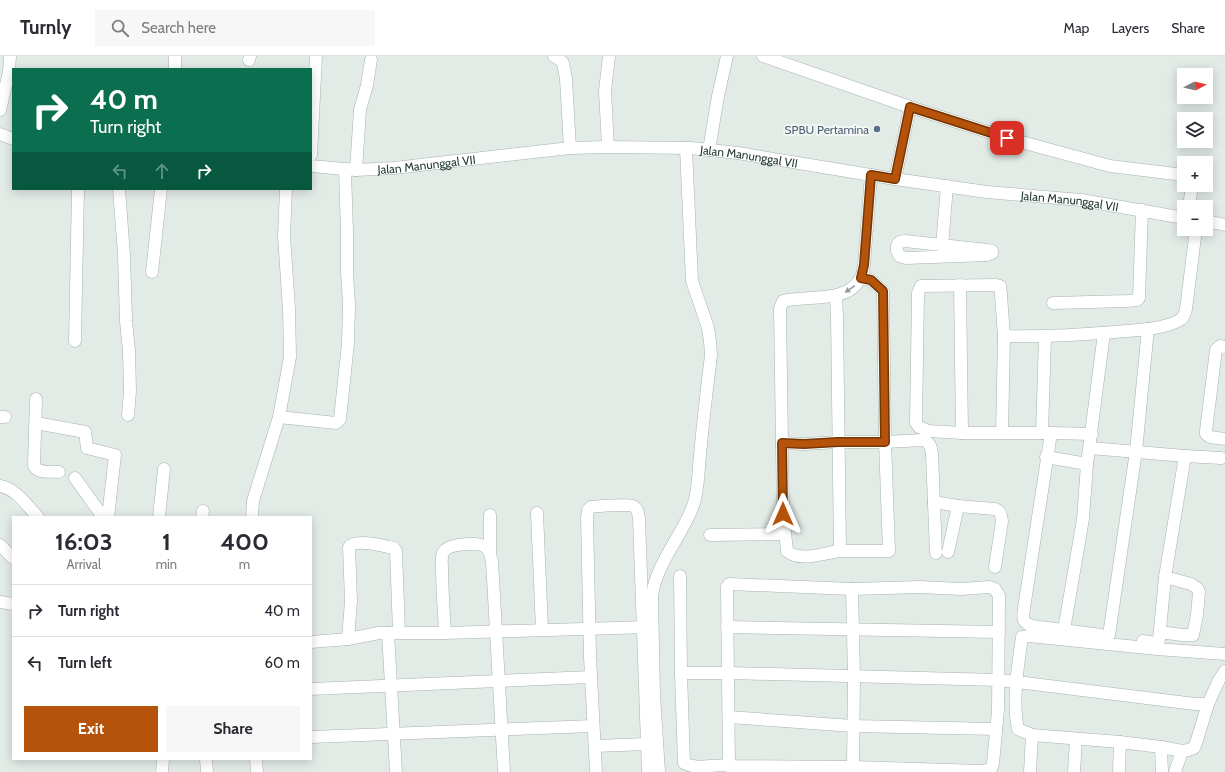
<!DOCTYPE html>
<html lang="en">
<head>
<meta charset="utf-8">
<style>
  body { margin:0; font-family:Cabin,sans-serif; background:#f7f7f7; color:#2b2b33; height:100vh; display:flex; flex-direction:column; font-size:15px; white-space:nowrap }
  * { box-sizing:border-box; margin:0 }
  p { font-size:13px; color:#7c7c81 }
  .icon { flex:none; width:22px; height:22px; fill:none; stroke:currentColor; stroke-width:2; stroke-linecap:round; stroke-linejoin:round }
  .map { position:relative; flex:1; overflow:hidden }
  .sheet { position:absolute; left:12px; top:460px; width:300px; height:244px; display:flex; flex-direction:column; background:#fff; border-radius:0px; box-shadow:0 2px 10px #0003 }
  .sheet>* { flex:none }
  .hud { position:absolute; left:12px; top:12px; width:300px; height:122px; border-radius:0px; box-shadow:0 2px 10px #0003; background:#0b6e4f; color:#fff; overflow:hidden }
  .needle { width:26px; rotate:83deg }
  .tools { position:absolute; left:1177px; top:12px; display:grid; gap:8px }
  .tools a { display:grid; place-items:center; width:36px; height:36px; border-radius:0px; background:#fff; box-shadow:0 2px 10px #0003; font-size:20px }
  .pin { position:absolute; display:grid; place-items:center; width:34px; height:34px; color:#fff; margin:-17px; border-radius:8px; box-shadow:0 2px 6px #0006 }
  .me { position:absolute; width:44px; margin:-22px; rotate:0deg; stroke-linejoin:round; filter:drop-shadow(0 0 3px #0008) }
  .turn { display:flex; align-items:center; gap:14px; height:84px; padding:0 12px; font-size:18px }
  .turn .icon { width:52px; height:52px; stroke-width:2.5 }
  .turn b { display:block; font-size:28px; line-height:34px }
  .lanes { display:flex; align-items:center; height:38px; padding:0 12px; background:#0003; justify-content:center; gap:20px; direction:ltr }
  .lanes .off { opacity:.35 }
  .eta { display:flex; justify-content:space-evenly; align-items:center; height:68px; text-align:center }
  .eta b { font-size:24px; font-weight:800; line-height:28px }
  .cta { display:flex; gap:8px; margin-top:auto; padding:8px 12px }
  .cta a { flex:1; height:46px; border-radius:0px; background:#b45309; color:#fff; font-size:16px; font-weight:800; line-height:46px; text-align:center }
  .cta a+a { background:#f7f7f7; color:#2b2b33 }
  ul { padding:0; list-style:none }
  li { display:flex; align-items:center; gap:12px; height:52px; padding:0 12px; border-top:1px solid #e1e1e2 }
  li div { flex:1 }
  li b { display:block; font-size:15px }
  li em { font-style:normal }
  header { display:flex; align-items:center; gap:24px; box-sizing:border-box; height:56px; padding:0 20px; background:#fff; border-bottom:1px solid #e1e1e2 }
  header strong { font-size:19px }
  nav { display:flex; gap:22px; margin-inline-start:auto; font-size:14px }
  .search { width:280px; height:36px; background:#f7f7f7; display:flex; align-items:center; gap:10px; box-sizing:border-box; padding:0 14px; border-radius:0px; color:#7c7c81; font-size:15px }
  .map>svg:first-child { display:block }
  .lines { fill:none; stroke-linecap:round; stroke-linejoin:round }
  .minor-casing { stroke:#a6b3ad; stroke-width:13 }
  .minor { stroke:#fff; stroke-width:12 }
  .oneway { fill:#929d99 }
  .route-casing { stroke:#753606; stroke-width:10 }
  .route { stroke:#b45309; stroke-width:7 }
  .service-dot { fill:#5c6f8a; stroke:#f3f8f5; stroke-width:1.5 }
  .labels { text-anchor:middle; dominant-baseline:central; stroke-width:4; stroke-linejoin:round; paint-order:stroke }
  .service-label { font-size:12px; fill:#4e5e75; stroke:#f3f8f5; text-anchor:end }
  .street-label { font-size:12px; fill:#243b33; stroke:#f3f8f5 }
</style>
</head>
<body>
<header>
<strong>Turnly</strong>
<div class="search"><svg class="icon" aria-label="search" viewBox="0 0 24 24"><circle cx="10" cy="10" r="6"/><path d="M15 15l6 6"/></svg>Search here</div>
<nav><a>Map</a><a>Layers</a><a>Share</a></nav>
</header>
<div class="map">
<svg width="1225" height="716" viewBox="0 0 1225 716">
  <rect width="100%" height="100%" fill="#e3ebe7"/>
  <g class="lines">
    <g class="minor-casing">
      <g id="minor">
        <path d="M554 0 559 3 563 7 566 23 570 92"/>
        <path d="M763 0 910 51 1007 82 1110 110 1184 119"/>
        <path d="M249 4 250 0"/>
        <path d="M175 13V0"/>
        <path d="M0 54 9 16 10 0"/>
        <path d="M0 78 13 83"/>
        <path d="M608 91 605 35 609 0"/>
        <path d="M709 94 718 40 727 0"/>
        <path d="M311 99 316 0"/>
        <path id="s1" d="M311 110 356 114 394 112 570 92 608 91 691 92 738 97 895 123 987 136 1081 144 1184 162"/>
        <path d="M356 114 360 54 367 29 371 4"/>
        <path d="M895 123 910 51"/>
        <path d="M119 133 124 199 126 265 129 295 130 335 128 359"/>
        <path d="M1189 151 1192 129"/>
        <path d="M1206 165 1225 169"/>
        <path d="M900 186 905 185 987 194 992 195V197L987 199 906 202 900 200C896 195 895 190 900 186Z"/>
        <path d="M942 190 947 130"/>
        <path d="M152 216 161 133"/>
        <path d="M861 222 871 224 883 235 885 386 889 495C873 495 857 495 841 495 825 496 801 507 787 495L783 458 780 252 783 245C807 239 849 248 861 221 863 218 863 213 864 209L871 119"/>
        <path d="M960 229 962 377"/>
        <path d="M836 240 837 260 840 495"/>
        <path d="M1053 247 1127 245 1137 244 1139 242 1142 154"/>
        <path d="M1004 280C1041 281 1078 279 1115 276 1134 274 1160 274 1178 265 1183 263 1185 258 1186 253L1196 173"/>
        <path d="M75 285 78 133"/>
        <path d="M1225 291 1220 290 1216 294 1206 375V378L1210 381 1225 383"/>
        <path d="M36 343 34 410C39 418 50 415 59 416"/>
        <path d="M0 361H5"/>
        <path d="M279 361 336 367 340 363 348 287 349 249 347 216V176L345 114"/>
        <path d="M36 367 85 376 87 392 115 399 108 461"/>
        <path d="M1002 377 1004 280 1001 239 1000 230 996 229 921 230 918 237 916 367 919 371 929 375 962 377H1051L1092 378"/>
        <path d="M1042 377 1045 281"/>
        <path d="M1051 377 1024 552C1023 562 1021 566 1032 570L1101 579"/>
        <path d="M782 387 804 388 838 386H885L923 384C930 387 931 390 932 398L936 497"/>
        <path d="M1090 392 1185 400 1221 402"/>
        <path d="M1046 401 1087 408"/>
        <path d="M75 422 103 461"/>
        <path d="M0 430C17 433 27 450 38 461"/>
        <path d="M934 446 958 450 995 453C1001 455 1001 459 1002 465L995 511"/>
        <path d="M537 457 542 574"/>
        <path d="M490 459V496"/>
        <path d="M159 461 164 413"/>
        <path d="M202 461 203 455"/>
        <path d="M252 461 253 445 279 361 290 301 289 253 284 180 286 133"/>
        <path d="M710 479 784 478"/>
        <path d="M0 489 13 502"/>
        <path d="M948 496 958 450"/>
        <path d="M680 520 681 617 684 707C697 715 715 707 729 710"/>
        <path d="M729 528 852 533 920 531 961 533 989 531 995 533 999 540 998 654 993 708 991 713 982 715 853 711 729 710 727 531Z"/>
        <path d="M852 533 854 621 853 711"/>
        <path d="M0 546 13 548"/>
        <path d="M727 571 999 576"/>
        <path d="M1064 574 1083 463 1087 408 1104 277"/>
        <path d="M1160 576 1182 579H1193L1197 559 1199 536 1197 532 1191 528 1165 521"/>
        <path d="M388 577H445L649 571"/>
        <path d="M445 577C444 556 442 534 442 512 442 508 441 501 443 497 447 488 466 488 475 488 488 489 489 494 492 505L504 716"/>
        <path d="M1109 579 1136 395 1148 273"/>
        <path d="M348 583 351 545 349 491C355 483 379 489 389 491L394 492 396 495 399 576"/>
        <path d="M1143 585 1155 587 1159 584 1165 521 1185 400"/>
        <path d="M311 586 348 583 379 577H388L396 716"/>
        <path d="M681 617H729L998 624 1017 626 1195 648H1208L1219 624 1225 615"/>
        <path d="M311 633 591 621"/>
        <path d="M1208 648 1196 687 1194 692 1188 694 1182 695 1161 691 1120 686 1032 679 1018 673C1012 645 1018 609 1022 581L1029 580 1157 593 1225 598"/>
        <path d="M729 661 853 670 996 673"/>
        <path d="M311 681 593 670"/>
        <path d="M595 690 647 688"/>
        <path d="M1161 691 1162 716"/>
        <path d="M206 703 207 716"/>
        <path d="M256 703 257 716"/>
        <path d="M162 716 163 703"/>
        <path d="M596 716 590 601 587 461 588 454 591 451C598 450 628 448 633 450 638 452 638 458 639 462L648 716"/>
        <path d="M659 716 654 639 652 541C655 509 682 480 693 450 699 433 698 416 700 399 703 365 707 332 711 299L710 285 708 272 692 225 686 92"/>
        <path d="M1030 716 1032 679"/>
        <path d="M1074 716 1076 683"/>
        <path d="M1119 716 1120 686"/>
        <path d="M1175 716 1182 695"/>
      </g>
    </g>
    <use href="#minor" class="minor"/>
  </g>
  <defs><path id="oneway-solid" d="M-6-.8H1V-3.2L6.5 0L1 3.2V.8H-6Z"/></defs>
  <use class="oneway" href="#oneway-solid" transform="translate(850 233) rotate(146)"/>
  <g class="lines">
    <g class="route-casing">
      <path id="route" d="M783 458 782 387 804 388 838 386H885L883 235 871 224 861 222 864 209 871 119 895 123 910 51 1007 82"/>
    </g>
    <use href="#route" class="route"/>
  </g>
  <circle class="service-dot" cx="877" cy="73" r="4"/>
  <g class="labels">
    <g class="service-label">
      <text x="869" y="73">SPBU Pertamina</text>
    </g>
    <g class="street-label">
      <text stroke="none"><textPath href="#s1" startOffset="440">Jalan Manunggal VII</textPath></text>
      <text stroke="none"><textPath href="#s1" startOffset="116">Jalan Manunggal VII</textPath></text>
      <text stroke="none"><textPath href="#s1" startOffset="764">Jalan Manunggal VII</textPath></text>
    </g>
  </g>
</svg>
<div class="tools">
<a><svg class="needle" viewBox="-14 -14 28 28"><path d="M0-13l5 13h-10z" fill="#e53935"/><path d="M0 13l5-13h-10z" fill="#7c7c81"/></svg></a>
<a><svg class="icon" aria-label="layers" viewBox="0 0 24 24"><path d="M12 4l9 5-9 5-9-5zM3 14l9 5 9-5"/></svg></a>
<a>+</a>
<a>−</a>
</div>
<div class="pin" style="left:1007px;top:82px;background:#d93025"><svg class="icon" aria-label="arrive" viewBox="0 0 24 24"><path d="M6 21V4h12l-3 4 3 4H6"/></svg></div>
<svg class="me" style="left:783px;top:458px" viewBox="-20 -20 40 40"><path d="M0-17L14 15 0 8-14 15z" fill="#b45309" stroke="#fff" stroke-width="4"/></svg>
<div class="hud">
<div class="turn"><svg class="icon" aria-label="right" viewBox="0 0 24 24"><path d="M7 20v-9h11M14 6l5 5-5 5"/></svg><div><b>40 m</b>Turn right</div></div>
<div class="lanes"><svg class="icon off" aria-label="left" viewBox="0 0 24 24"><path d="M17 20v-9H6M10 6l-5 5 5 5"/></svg><svg class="icon off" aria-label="ahead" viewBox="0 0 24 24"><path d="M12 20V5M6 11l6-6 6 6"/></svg><svg class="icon" aria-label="right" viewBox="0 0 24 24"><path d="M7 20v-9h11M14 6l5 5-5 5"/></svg></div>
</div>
<section class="sheet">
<div class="eta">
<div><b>16:03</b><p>Arrival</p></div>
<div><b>1</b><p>min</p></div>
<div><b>400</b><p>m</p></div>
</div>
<ul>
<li><svg class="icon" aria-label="right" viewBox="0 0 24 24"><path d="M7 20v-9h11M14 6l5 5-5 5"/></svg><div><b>Turn right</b></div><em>40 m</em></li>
<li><svg class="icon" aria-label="left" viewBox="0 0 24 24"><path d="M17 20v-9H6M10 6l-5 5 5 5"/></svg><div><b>Turn left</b></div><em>60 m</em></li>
</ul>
<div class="cta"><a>Exit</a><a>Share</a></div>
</section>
</div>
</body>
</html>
